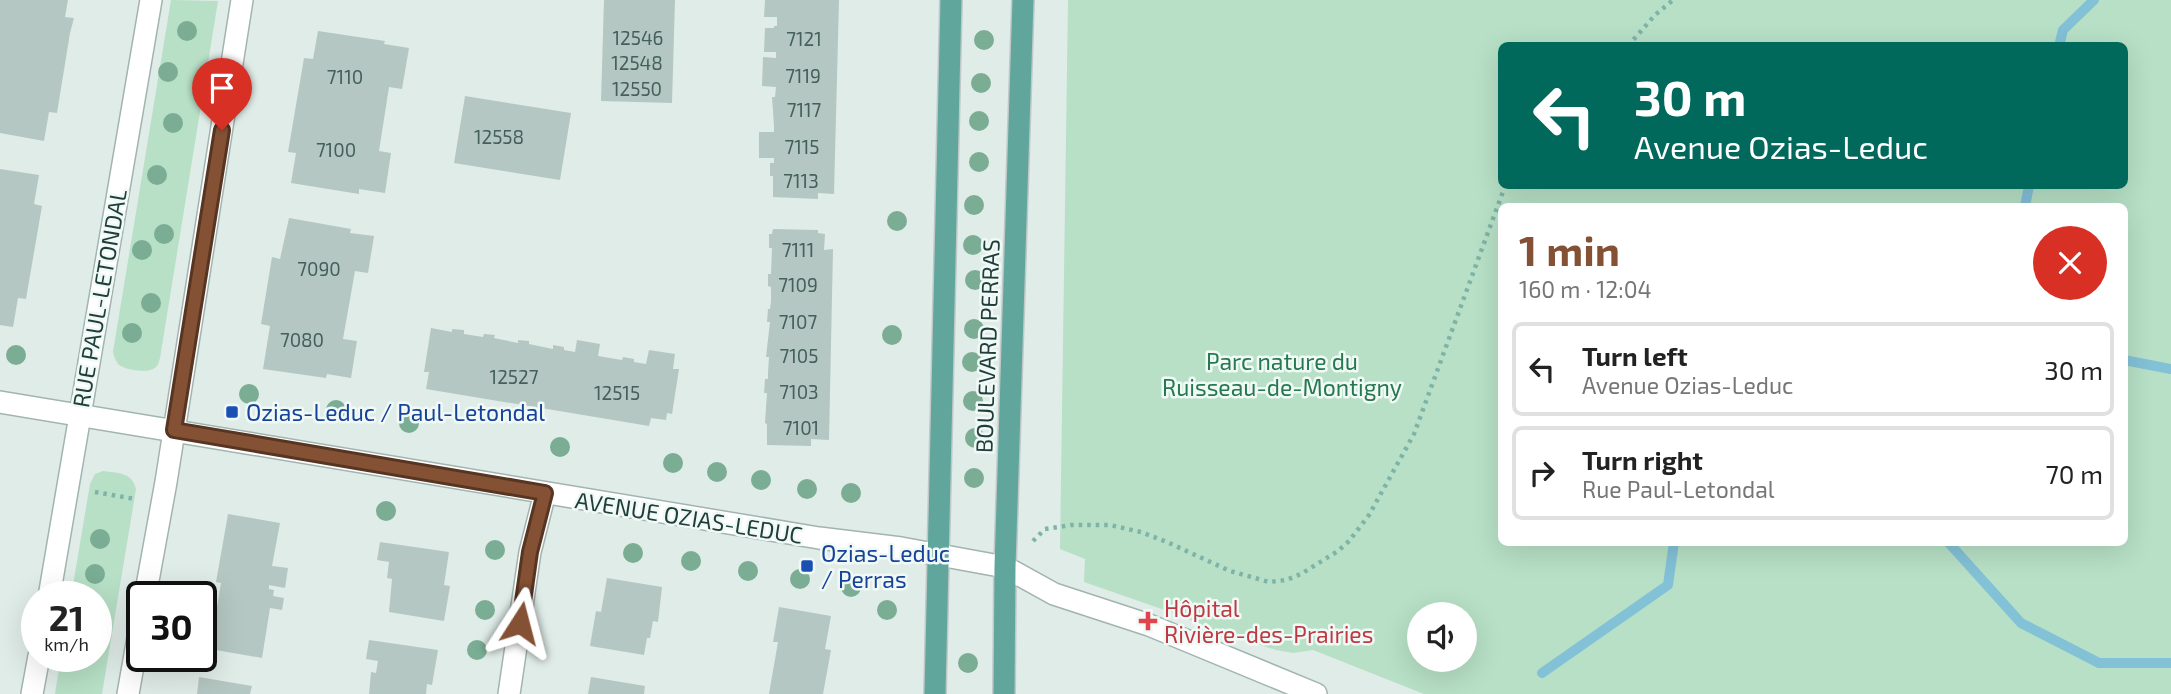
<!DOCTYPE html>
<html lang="en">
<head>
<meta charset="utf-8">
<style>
  body { margin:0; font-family:"Exo 2",sans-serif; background:#f6f6f6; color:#222; height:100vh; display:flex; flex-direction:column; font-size:26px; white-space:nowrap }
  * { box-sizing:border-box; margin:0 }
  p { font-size:23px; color:#767676 }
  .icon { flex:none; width:38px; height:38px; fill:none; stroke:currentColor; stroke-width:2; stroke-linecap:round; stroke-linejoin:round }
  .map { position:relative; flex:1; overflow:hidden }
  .panel { position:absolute; left:1498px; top:203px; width:630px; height:343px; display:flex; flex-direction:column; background:#fff; border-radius:10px; box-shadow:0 7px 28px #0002 }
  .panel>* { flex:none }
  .hud { position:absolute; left:1498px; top:42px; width:630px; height:147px; border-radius:10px; box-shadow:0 7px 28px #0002; background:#00695c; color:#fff; overflow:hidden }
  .buttons { position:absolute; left:1407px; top:602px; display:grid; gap:14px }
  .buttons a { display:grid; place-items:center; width:70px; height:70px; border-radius:50%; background:#fff; box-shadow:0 7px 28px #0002; font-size:35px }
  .speed { position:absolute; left:21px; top:581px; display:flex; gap:14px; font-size:35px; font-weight:700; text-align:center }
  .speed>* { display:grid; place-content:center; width:91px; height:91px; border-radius:50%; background:#fff; box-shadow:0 7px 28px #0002; line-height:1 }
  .speed small { font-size:18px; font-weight:400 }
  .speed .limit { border:4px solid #111; border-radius:10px; background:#fff; color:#111 }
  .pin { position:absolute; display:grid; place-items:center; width:60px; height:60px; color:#fff; margin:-72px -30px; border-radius:50% 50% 50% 0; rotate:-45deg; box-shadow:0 0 7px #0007 }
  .pin .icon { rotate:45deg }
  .me { position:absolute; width:77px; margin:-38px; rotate:9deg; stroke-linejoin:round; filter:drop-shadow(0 0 5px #0008) }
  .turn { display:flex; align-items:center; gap:24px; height:147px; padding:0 21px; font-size:32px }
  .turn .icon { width:91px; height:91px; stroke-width:2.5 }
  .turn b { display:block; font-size:49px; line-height:60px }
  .round { display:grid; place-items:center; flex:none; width:74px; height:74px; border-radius:37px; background:#f6f6f6 }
  .summary { display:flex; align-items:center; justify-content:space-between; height:119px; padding:0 21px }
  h1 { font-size:42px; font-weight:700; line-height:52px; color:#855135 }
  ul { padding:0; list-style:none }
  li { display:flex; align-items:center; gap:21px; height:94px; margin:0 14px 10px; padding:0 7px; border:4px solid #e0e0e0; border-radius:10px }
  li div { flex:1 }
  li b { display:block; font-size:26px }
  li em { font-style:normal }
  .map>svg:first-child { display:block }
  .green { fill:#b7e0c6; fill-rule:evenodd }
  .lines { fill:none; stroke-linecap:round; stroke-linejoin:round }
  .stream { stroke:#83c1d7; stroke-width:10 }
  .building { fill:#b5c7c2 }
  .minor-casing { stroke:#a2b4b0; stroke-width:24 }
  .major-casing { stroke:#c0c9c8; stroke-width:24 }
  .path { stroke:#7eb3a8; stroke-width:4.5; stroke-dasharray:3.5 5; stroke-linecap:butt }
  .minor { stroke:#fff; stroke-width:21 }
  .major { stroke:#61a69c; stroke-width:21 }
  .tree { fill:#7aad94 }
  .route-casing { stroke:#563522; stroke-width:18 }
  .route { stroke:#855135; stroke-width:12 }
  .transit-dot { fill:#1a4fb4; stroke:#f1f9f6; stroke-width:2.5 }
  .health-dot { fill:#e0444e; stroke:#f1f9f6; stroke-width:2.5 }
  .labels { text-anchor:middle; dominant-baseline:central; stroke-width:5; stroke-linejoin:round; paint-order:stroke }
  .number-label { font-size:19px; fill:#44605b }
  .street-label { font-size:23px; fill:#1f3e39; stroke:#f1f9f6 }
  .park-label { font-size:23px; fill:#26794f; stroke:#f1f9f6 }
  .transit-label { font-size:23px; fill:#164399; stroke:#f1f9f6; text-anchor:start }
  .health-label { font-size:23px; fill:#be3a42; stroke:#f1f9f6; text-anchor:start }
</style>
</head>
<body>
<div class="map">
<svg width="2171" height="694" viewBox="0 0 2171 694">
  <rect width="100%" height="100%" fill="#e0ece8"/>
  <path class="green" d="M171 0 218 1 160 358C158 364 159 365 153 369 146 373 124 370 118 364 115 360 114 356 113 352Z
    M1068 0H2171V694H1424L1313 650 1293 653 1276 650 1216 631 1176 614 1084 582 1085 559 1060 549ZM1502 46H2124V186H1502ZM1502 206H2124V542H1502ZM1419 614H1465V660H1419Z
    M103 471C118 473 132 472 136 489L102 694H55L61 656H96V597H71L90 484 95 474Z"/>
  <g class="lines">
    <path class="stream" d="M2059 46 2063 30 2094 0
      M2025 206 2029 186
      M2124 360 2171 369
      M1948 542 2021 623 2099 663H2171
      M1542 673 1668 585 1674 542"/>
  </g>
  <path class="building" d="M0 0H68L65 17 74 18 70 33 57 113 49 112 44 141 0 133Z
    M604 0H675L672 103 601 101Z
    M765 0H839L834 194 818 193V199L773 197V176H770V163H774V158H759V132H774V126L772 97H775L776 87 762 86 763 57 776 58V52H764L765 28H774V26H777V17H764Z
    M318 31 385 41 384 44 409 48 402 89 389 87 379 151 391 153 385 193 359 189V194L291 183 296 153 288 152 304 58 313 59Z
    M465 96 571 113 560 180 454 163Z
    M0 169 39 175 34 204 42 206 26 299 18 298 13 327 0 325Z
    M289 218 351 229 350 233 374 236 368 273 355 271 343 339 357 341 351 378 327 374 326 378 263 369 270 326 261 324 272 257 280 259Z
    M773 229 818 230V233L825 234 824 250 833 249 829 440 811 439V446L767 445V424L765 423 767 393H764L765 379H768V373L769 357H766L770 322H767L768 309H770L771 301V287L768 286V274H771L772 248H769V234H772Z
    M431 328 452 332V329L464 330V334L483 337 484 334 495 335 494 338 518 343V340L529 341V344L553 349V345L564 347V350L575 352 577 340 600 344 598 356 622 360 623 357 634 359V362L646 364 649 350 675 354 673 369H679L672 414 667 413 666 420 651 418 649 426 426 389 429 372H424Z
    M228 514 280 523 272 566 288 568 285 588 269 585V589L274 590 273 596 284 598 282 610 270 608 262 658 210 649 221 583 216 582Z
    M380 542 449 552 444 585 450 586 444 621 389 612 392 579 387 578 389 562 377 560Z
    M607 578 662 587 658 622 653 621 650 638H647L644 655 590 646 596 611 601 612Z
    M779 607 831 616 825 649 831 650 823 694H769L778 642H773Z
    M369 640 438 650 432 685 427 684 426 694H369L371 672 376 673 378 661 366 659Z
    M199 677 252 686 250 694H197Z
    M591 677 645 686 644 694H588Z"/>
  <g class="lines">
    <g class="minor-casing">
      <path id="minor" d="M0 402 819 538 901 548 1005 567 1054 594 1149 625 1316 694
        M49 597 151 0
        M145 597 166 482 242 0
        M32 694 39 656
        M128 694 142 615
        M509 694 530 552 545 493"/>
    </g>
    <g class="major-casing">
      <path id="major" d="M935 694 951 0
        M1004 694 1005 567 1023 0"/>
    </g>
    <path class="path" d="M1628 46 1655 15 1673 0
      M95 492 135 499
      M1033 541 1045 529 1071 525H1110L1141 532 1167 542 1230 571 1269 582 1286 580 1301 574 1338 551 1349 541 1369 515 1414 434 1505 186"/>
    <use href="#minor" class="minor"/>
    <use href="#major" class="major"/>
  </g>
  <g class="tree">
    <circle cx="187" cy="31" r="10"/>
    <circle cx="984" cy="40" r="10"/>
    <circle cx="168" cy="72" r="10"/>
    <circle cx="981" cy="83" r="10"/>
    <circle cx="979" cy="121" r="10"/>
    <circle cx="173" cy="123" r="10"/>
    <circle cx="979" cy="162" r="10"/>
    <circle cx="157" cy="175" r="10"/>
    <circle cx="974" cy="205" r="10"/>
    <circle cx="897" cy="221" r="10"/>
    <circle cx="164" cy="234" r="10"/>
    <circle cx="973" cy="245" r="10"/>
    <circle cx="142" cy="250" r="10"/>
    <circle cx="975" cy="280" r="10"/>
    <circle cx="151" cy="303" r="10"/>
    <circle cx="974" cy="329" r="10"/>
    <circle cx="132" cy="333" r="10"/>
    <circle cx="892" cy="335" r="10"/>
    <circle cx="16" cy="355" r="10"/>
    <circle cx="972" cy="362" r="10"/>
    <circle cx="249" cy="394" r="10"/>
    <circle cx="973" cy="401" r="10"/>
    <circle cx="336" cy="410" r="10"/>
    <circle cx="409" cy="423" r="10"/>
    <circle cx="975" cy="438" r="10"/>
    <circle cx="560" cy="447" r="10"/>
    <circle cx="673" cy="463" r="10"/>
    <circle cx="717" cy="472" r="10"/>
    <circle cx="974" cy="478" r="10"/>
    <circle cx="761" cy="480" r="10"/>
    <circle cx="807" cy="489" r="10"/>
    <circle cx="851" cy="493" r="10"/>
    <circle cx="386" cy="511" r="10"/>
    <circle cx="100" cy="539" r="10"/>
    <circle cx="495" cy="550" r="10"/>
    <circle cx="633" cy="553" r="10"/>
    <circle cx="691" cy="561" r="10"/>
    <circle cx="748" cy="571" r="10"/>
    <circle cx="95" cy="574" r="10"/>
    <circle cx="800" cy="579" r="10"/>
    <circle cx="851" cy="587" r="10"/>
    <circle cx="485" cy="610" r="10"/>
    <circle cx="887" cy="610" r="10"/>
    <circle cx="477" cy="650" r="10"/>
    <circle cx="968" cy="663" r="10"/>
  </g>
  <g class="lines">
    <g class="route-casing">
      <path id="route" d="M222 130 174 430 545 493 530 552 520 623"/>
    </g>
    <use href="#route" class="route"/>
  </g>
  <g class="transit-dot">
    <rect x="225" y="405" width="14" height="14" rx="3.5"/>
    <rect x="800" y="559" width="14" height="14" rx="3.5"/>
  </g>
  <path class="health-dot" d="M1144.5 610.5h7v7h7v7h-7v7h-7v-7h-7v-7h7z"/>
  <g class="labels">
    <g class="number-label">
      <text x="638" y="37">12546</text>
      <text x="804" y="38">7121</text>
      <text x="637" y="62">12548</text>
      <text x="803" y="75">7119</text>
      <text x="345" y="76">7110</text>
      <text x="637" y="88">12550</text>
      <text x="804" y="109">7117</text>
      <text x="499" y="136">12558</text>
      <text x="802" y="146">7115</text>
      <text x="336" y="149">7100</text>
      <text x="801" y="180">7113</text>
      <text x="798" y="249">7111</text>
      <text x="319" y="268">7090</text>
      <text x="798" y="284">7109</text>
      <text x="798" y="321">7107</text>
      <text x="302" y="339">7080</text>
      <text x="799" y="355">7105</text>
      <text x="514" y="376">12527</text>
      <text x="799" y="391">7103</text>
      <text x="617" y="392">12515</text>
      <text x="801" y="427">7101</text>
    </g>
    <g class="street-label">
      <text transform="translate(99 298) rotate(-80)">RUE PAUL-LETONDAL</text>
      <text transform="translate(987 346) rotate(-88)">BOULEVARD PERRAS</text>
      <text transform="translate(689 517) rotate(9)">AVENUE OZIAS-LEDUC</text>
    </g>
    <g class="park-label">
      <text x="1282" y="361">Parc nature du<tspan x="1282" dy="26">Ruisseau-de-Montigny</tspan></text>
    </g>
    <g class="transit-label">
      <text x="246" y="412">Ozias-Leduc / Paul-Letondal</text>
      <text x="821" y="553">Ozias-Leduc<tspan x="821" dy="26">/ Perras</tspan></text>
    </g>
    <g class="health-label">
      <text x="1164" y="608">Hôpital<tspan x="1164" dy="26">Rivière-des-Prairies</tspan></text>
    </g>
  </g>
</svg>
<div class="buttons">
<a><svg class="icon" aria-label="sound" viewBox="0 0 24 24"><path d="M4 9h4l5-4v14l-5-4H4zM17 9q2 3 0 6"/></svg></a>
</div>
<div class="speed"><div>21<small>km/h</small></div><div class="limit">30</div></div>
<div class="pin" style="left:222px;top:130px;background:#d93025"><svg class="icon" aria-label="arrive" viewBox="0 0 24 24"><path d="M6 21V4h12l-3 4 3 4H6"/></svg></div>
<svg class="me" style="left:520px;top:623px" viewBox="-20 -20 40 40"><path d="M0-17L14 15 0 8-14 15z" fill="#855135" stroke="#fff" stroke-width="4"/></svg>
<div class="hud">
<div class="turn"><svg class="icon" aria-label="left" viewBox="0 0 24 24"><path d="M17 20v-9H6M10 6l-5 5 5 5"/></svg><div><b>30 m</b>Avenue Ozias-Leduc</div></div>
</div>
<section class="panel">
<div class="summary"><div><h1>1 min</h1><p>160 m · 12:04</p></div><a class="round" style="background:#d93025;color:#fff"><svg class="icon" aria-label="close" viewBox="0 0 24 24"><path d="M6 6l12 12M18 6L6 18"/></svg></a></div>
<ul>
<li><svg class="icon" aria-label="left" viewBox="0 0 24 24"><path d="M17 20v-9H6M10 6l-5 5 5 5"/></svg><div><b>Turn left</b><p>Avenue Ozias-Leduc</p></div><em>30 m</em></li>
<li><svg class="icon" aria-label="right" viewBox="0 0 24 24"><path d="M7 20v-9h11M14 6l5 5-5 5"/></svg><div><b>Turn right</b><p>Rue Paul-Letondal</p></div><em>70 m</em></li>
</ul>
</section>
</div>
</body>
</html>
